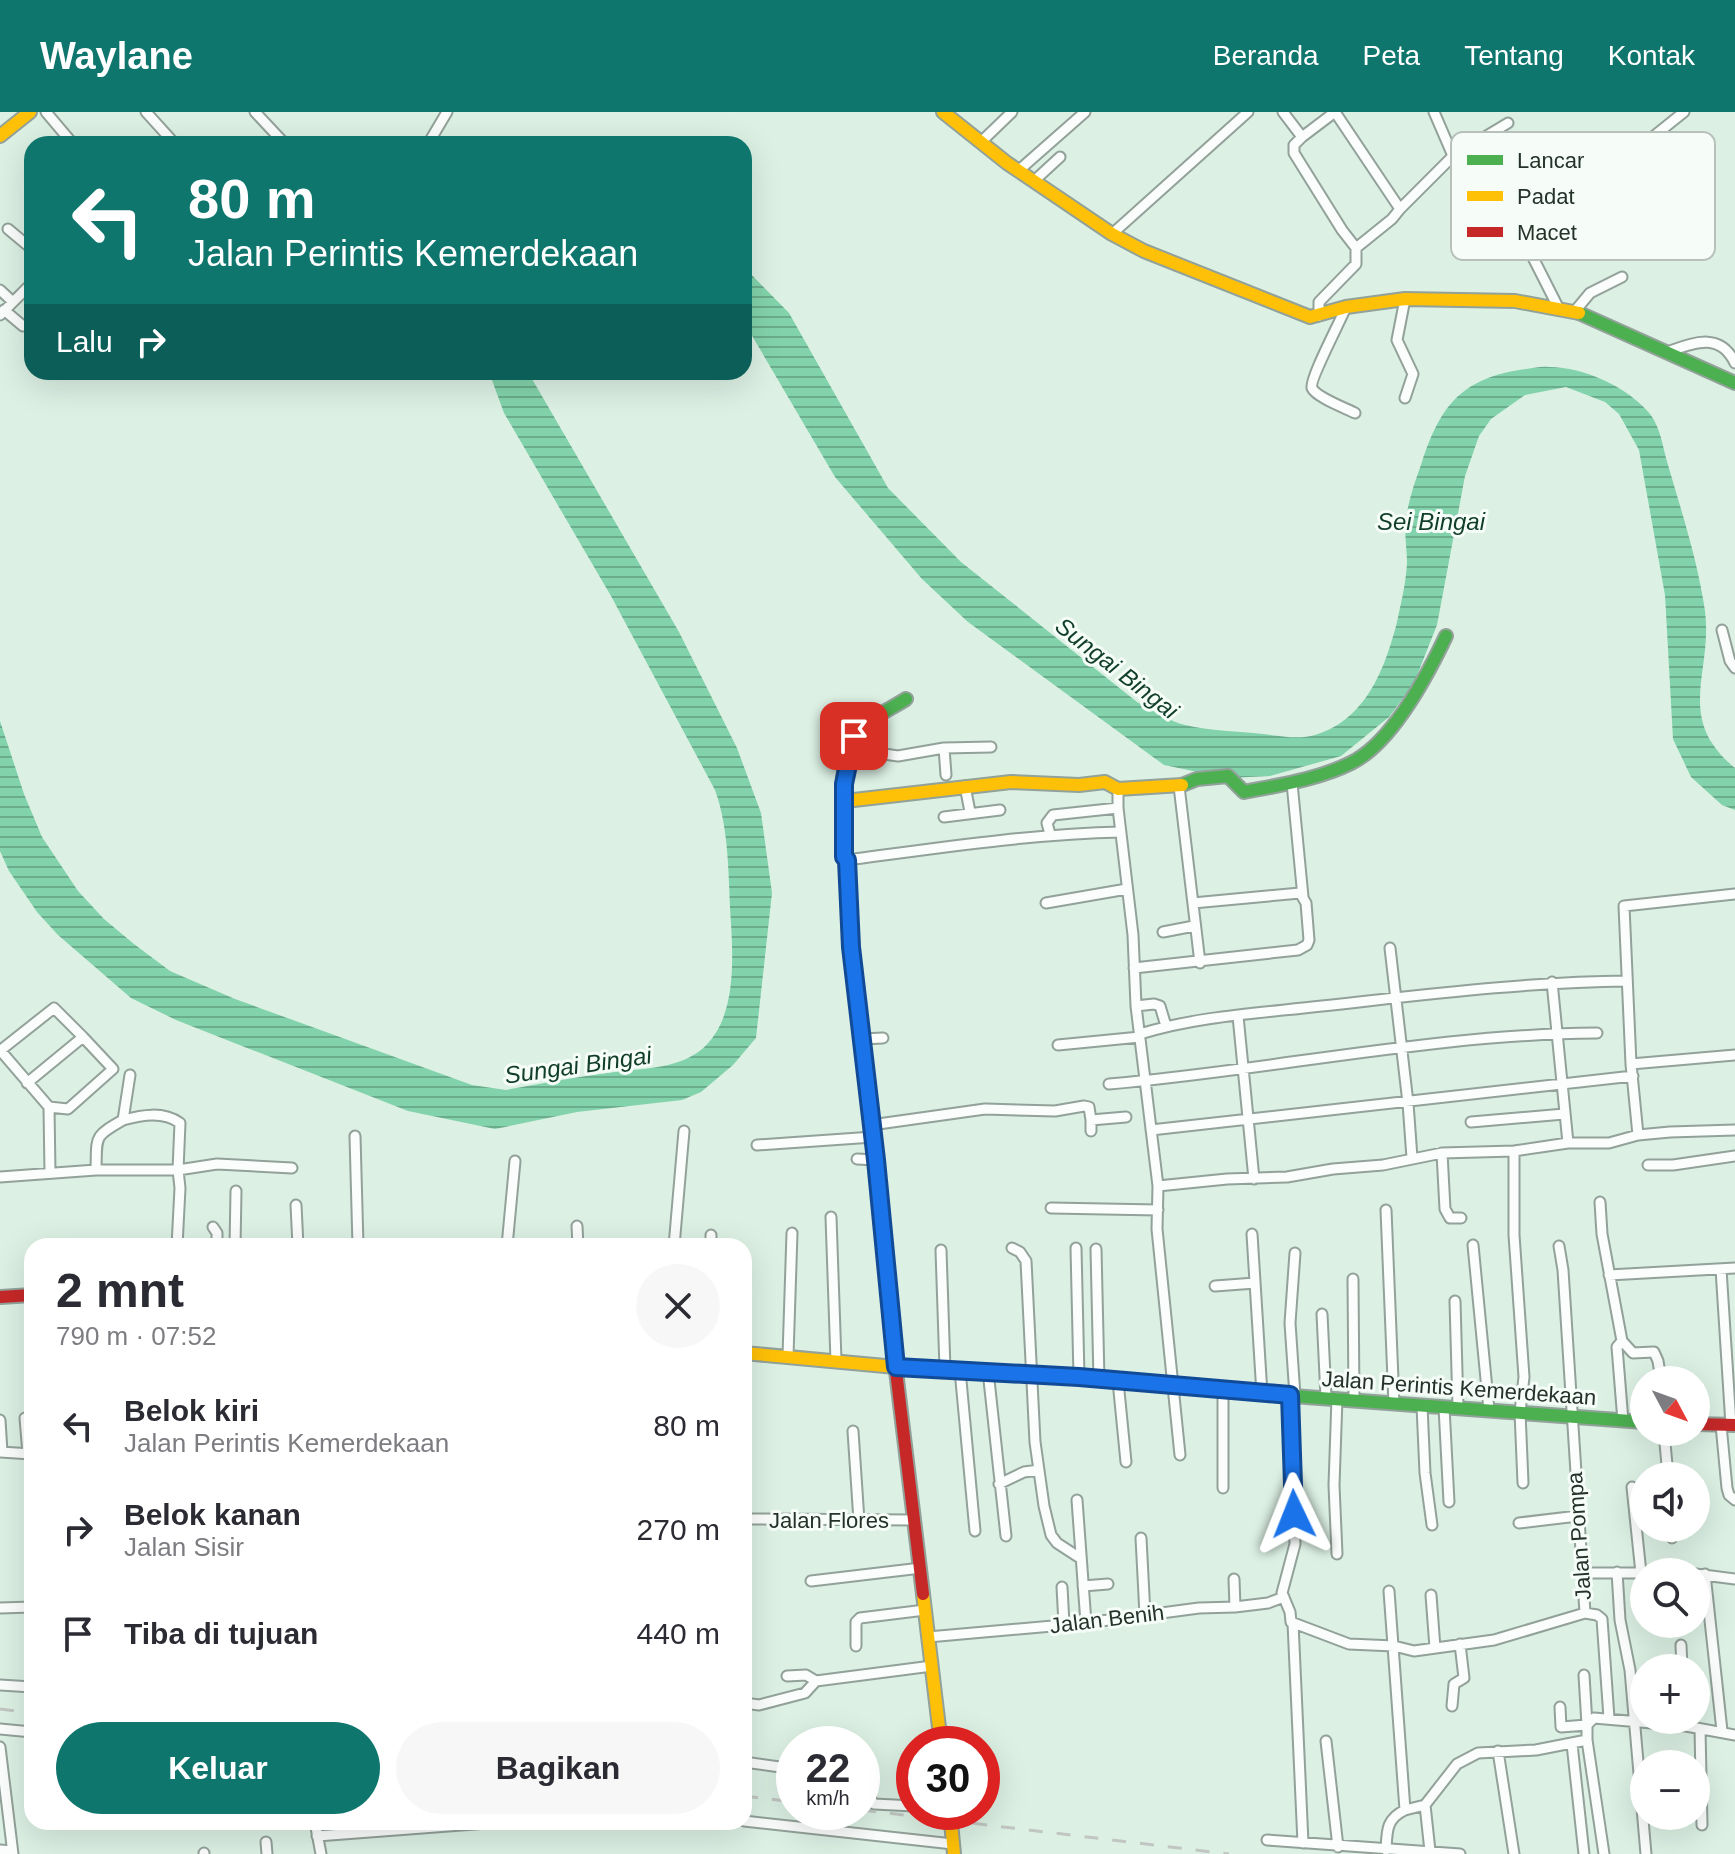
<!DOCTYPE html>
<html lang="id">
<head>
<meta charset="utf-8">
<style>
  body { margin:0; font-family:Arial,sans-serif; background:#f7f7f7; color:#2b2b33; height:100vh; display:flex; flex-direction:column; font-size:30px; white-space:nowrap }
  * { box-sizing:border-box; margin:0 }
  p { font-size:26px; color:#7c7c81 }
  .icon { flex:none; width:44px; height:44px; fill:none; stroke:currentColor; stroke-width:2; stroke-linecap:round; stroke-linejoin:round }
  .map { position:relative; flex:1; overflow:hidden }
  .details { position:absolute; left:24px; top:1126px; width:728px; height:592px; display:flex; flex-direction:column; background:#fff; border-radius:24px; box-shadow:0 8px 32px #0002 }
  .details>* { flex:none }
  .top-card { position:absolute; left:24px; top:24px; width:728px; height:244px; border-radius:24px; box-shadow:0 8px 32px #0002; background:#0f766e; color:#fff; overflow:hidden }
  .needle { width:52px; rotate:131deg }
  .buttons { position:absolute; left:1630px; top:1254px; display:grid; gap:16px }
  .buttons a { display:grid; place-items:center; width:80px; height:80px; border-radius:50%; background:#fff; box-shadow:0 8px 32px #0002; font-size:40px }
  .speed { position:absolute; left:776px; top:1614px; display:flex; gap:16px; font-size:40px; font-weight:700; text-align:center }
  .speed>* { display:grid; place-content:center; width:104px; height:104px; border-radius:50%; background:#fff; box-shadow:0 8px 32px #0002; line-height:1 }
  .speed small { font-size:20px; font-weight:400 }
  .speed .limit { border:12px solid #d22; background:#fff; color:#111 }
  .pin { position:absolute; display:grid; place-items:center; width:68px; height:68px; color:#fff; margin:-34px; border-radius:16px; box-shadow:0 4px 12px #0006 }
  .me { position:absolute; width:88px; margin:-44px; rotate:358deg; stroke-linejoin:round; filter:drop-shadow(0 0 6px #0008) }
  .turn { display:flex; align-items:center; gap:28px; height:168px; padding:0 32px; font-size:36px }
  .turn .icon { width:104px; height:104px; stroke-width:2.5 }
  .turn b { display:block; font-size:56px; line-height:68px }
  .then { display:flex; align-items:center; height:76px; padding:0 32px; background:#0003; gap:16px; font-size:30px }
  .round { display:grid; place-items:center; flex:none; width:84px; height:84px; border-radius:42px; background:#f7f7f7 }
  .overview { display:flex; align-items:center; justify-content:space-between; height:136px; padding:0 32px }
  h1 { font-size:48px; font-weight:600; line-height:60px }
  .cta { display:flex; gap:16px; margin-top:auto; padding:16px 32px }
  .cta a { flex:1; height:92px; border-radius:48px; background:#0f766e; color:#fff; font-size:32px; font-weight:600; line-height:92px; text-align:center }
  .cta a+a { background:#f7f7f7; color:#2b2b33 }
  ul { padding:0; list-style:none }
  li { display:flex; align-items:center; gap:24px; height:104px; padding:0 32px }
  li div { flex:1 }
  li b { display:block; font-size:30px }
  li em { font-style:normal }
  header { display:flex; align-items:center; gap:48px; box-sizing:border-box; height:112px; padding:0 40px; background:#0f766e; color:#fff }
  header strong { font-size:38px }
  nav { display:flex; gap:44px; margin-inline-start:auto; font-size:28px }
  .map>svg:first-child { display:block }
  .water { fill:url(#water-rules) }
  .lines { fill:none; stroke-linecap:round; stroke-linejoin:round }
  .street-casing { stroke:#92a199; stroke-width:13 }
  .fast-casing { stroke:#92a199; stroke-width:16 }
  .slow-casing { stroke:#92a199; stroke-width:16 }
  .jam-casing { stroke:#92a199; stroke-width:16 }
  .street { stroke:#fafdfb; stroke-width:9 }
  .fast { stroke:#4caf50; stroke-width:12 }
  .slow { stroke:#ffc107; stroke-width:12 }
  .jam { stroke:#c62828; stroke-width:12 }
  .rail { stroke:#c1c6c3; stroke-width:3; stroke-dasharray:14 14; stroke-linecap:butt }
  .route-casing { stroke:#114b97; stroke-width:20 }
  .route { stroke:#1a73e8; stroke-width:14 }
  .labels { text-anchor:middle; dominant-baseline:central; stroke-width:6; stroke-linejoin:round; paint-order:stroke }
  .street-label { font-size:22px; fill:#24322a; stroke:#f6fdf9 }
  .water-label { font-size:24px; font-style:italic; fill:#103e29; stroke:#f6fdf9 }
  .key { fill:#f6fdf9; stroke:#b7c0bb; stroke-width:2 }
  .key-label { font-size:22px; fill:#24322a }
</style>
</head>
<body>
<header>
<strong>Waylane</strong>
<nav><a>Beranda</a><a>Peta</a><a>Tentang</a><a>Kontak</a></nav>
</header>
<div class="map">
<svg width="1735" height="1742" viewBox="0 0 1735 1742">
  <defs>
    <pattern id="water-rules" width="6" height="5" patternUnits="userSpaceOnUse" patternTransform="scale(2)"><rect width="6" height="5" fill="#82d3ab"/><path d="M0 2.5h6" fill="none" stroke="#6aac8b"/></pattern>
  </defs>
  <rect width="100%" height="100%" fill="#dcf0e4"/>
  <path class="water" d="M744 155 789 201 888 376 961 450 1137 590C1152 598 1168 609 1185 613 1210 619 1238 619 1263 622 1278 624 1297 627 1311 624 1365 611 1385 557 1397 510 1401 491 1406 471 1407 451 1407 436 1404 423 1406 408 1408 389 1415 369 1422 350 1440 296 1459 268 1519 258 1529 257 1539 254 1549 255 1584 255 1628 275 1650 302 1661 316 1663 337 1668 353 1682 401 1698 450 1705 499 1713 561 1674 606 1735 656V698L1722 693 1691 665 1673 627 1665 483 1639 338 1619 302 1605 290 1566 275 1525 283 1491 307 1479 324 1465 364 1437 513 1414 571 1389 605 1341 644 1270 664 1227 666 1164 653 968 510 922 467 835 365 744 210Z
    M489 260H528L679 520 737 636 761 701 772 781 756 926 733 953 701 980 682 988 577 1000 495 1017 408 999 176 908 131 886 58 823 37 800 9 759 0 739V609L24 682 42 725 78 779 104 807 134 832 170 859 235 887 472 973 506 978C542 971 578 965 615 960 634 957 657 957 675 951 736 934 734 862 731 811 728 767 730 719 715 678L611 484 504 301Z"/>
  <g class="lines">
    <g class="street-casing">
      <path id="street" d="M46 0 73 32
        M146 0 175 32
        M255 0 285 32
        M1283 0 1302 25 1335 0
        M1335 0 1400 97 1453 44 1508 11
        M1434 0 1453 44 1514 108
        M1654 24 1684 0
        M1302 25 1294 33V41L1342 118 1356 136 1392 107 1400 97
        M981 30 1012 0
        M428 32 447 0
        M1018 59 1085 0
        M1035 68 1060 45
        M8 117 32 137
        M1112 122 1248 0
        M0 178 13 190
        M1405 187 1397 228 1413 262 1405 286
        M1346 195C1341 208 1309 268 1312 276 1316 285 1345 296 1355 301
        M1559 197 1514 108 1535 102 1566 84
        M4 198 23 214
        M1575 199 1590 181 1622 165
        M0 203 32 171
        M1319 204V190L1356 152V136
        M1667 240C1693 231 1720 219 1735 251
        M1722 518 1730 549 1735 556
        M944 636 991 635
        M850 637 898 644 944 636 946 663
        M1292 671 1303 785
        M965 674 970 700
        M1179 674 1200 851
        M1118 677V696L1133 823 1136 894 1158 1074 1157 1117 1180 1343
        M944 705 1000 698
        M1050 722 1047 711 1053 703 1118 696
        M847 748C938 736 1030 722 1121 720
        M1046 791 1127 777
        M1163 820 1194 814
        M1390 836 1408 991 1412 1046
        M1134 856 1298 838 1307 833 1309 828 1306 791 1300 781 1193 791
        M1552 870 1568 1031
        M1136 894 1154 892 1160 894 1166 914
        M1238 904 1254 1067
        M1140 922C1198 904 1261 901 1322 894 1423 883 1525 870 1627 869
        M862 927 883 926
        M1058 933 1140 925
        M0 938 49 995 50 1061
        M1 938 54 896 83 925 27 971
        M1631 952 1735 943
        M130 963 123 1008C142 1003 163 999 180 1011L178 1058 217 1052 292 1056
        M1109 972C1271 958 1435 922 1597 921
        M49 995 68 997 113 957 83 925
        M1471 1010 1564 1002
        M871 1013 985 997 1055 999 1084 994 1089 995 1091 1008
        M1151 1018 1633 964
        M1091 1019V1008L1126 1005
        M1638 1023 1631 952 1624 794 1735 782
        M355 1024 358 1134
        M757 1033 873 1025
        M1514 1039V1123L1524 1265 1520 1300 1523 1371
        M1442 1041 1445 1097 1450 1106H1461
        M857 1047 876 1048
        M1648 1053H1673L1735 1044
        M96 1058C97 1024 93 1025 123 1008
        M0 1065 96 1058H178L180 1076 177 1134
        M1158 1074 1227 1067 1287 1065 1333 1057 1383 1053 1442 1041 1514 1039 1568 1031H1609L1638 1023 1670 1020 1735 1018
        M1600 1090 1602 1122 1622 1229 1633 1241 1654 1240 1658 1249 1661 1268
        M296 1093 298 1134
        M1051 1096 1158 1098
        M1386 1098 1394 1292
        M831 1105 836 1249
        M577 1114 578 1134
        M213 1115 217 1121V1134
        M1252 1122 1262 1282
        M711 1123V1134
        M1473 1133 1489 1298
        M235 1134 236 1079
        M507 1134 515 1049
        M674 1134 684 1019
        M1559 1134 1563 1158 1585 1501
        M1012 1136 1020 1140 1026 1149 1035 1330 1044 1394 1051 1423 1057 1431 1080 1446
        M1076 1136 1079 1265
        M1096 1137 1099 1268
        M941 1138 945 1257
        M1721 1157 1731 1313
        M1609 1163 1735 1156
        M1353 1167 1354 1288
        M1215 1174 1255 1171
        M1455 1189 1458 1296
        M1322 1202 1326 1285
        M1622 1229 1617 1235 1623 1309
        M788 1244 792 1121
        M960 1258 975 1419
        M988 1259 1006 1424
        M1118 1269 1126 1350
        M1223 1278V1376
        M1290 1283 1295 1432 1282 1481 1290 1500 1291 1510 1349 1532 1394 1534 1414 1539 1494 1528 1585 1501
        M1295 1284 1290 1211 1295 1141
        M1337 1286 1334 1373 1337 1442
        M1422 1294 1425 1361 1432 1413
        M1444 1295 1449 1390
        M25 1306 28 1342
        M0 1308 2 1340
        M1721 1313 1727 1376 1729 1383 1735 1388
        M853 1319 859 1409
        M1664 1320 1668 1364
        M0 1340 32 1342
        M999 1372 1024 1360 1039 1358
        M1632 1375 1641 1461
        M1077 1388 1086 1511
        M744 1407 914 1408
        M1519 1411 1578 1404
        M1672 1416V1426
        M1141 1426 1145 1503
        M1617 1460 1620 1508 1630 1558 1646 1742
        M1582 1461H1644
        M1696 1462 1735 1467
        M1705 1462 1722 1619
        M1234 1467 1235 1495
        M811 1469 921 1456
        M1083 1474 1108 1472
        M1062 1475 1064 1512
        M1389 1479 1405 1698 1425 1693 1457 1652 1478 1641 1536 1638 1587 1628V1613L1594 1606 1686 1614 1735 1623
        M1431 1483 1435 1536
        M0 1496 32 1495
        M1585 1501 1597 1503 1602 1507 1609 1606
        M1293 1511 1303 1731
        M928 1525 1086 1511 1199 1496 1235 1495 1268 1491 1284 1485
        M1681 1533 1682 1556
        M856 1534V1510L860 1506 925 1498
        M787 1564 806 1563 816 1569
        M0 1573 32 1575
        M744 1591 759 1593 805 1581 816 1569 932 1554
        M1452 1594 1454 1572 1464 1566 1460 1532
        M1560 1595 1561 1615 1587 1613 1584 1563
        M0 1617 32 1620
        M1700 1617 1702 1713
        M1587 1628 1604 1742
        M1326 1629 1338 1735
        M1572 1632 1584 1742
        M0 1635 13 1742
        M1498 1639 1514 1742
        M744 1650 794 1657
        M862 1673 874 1692 914 1694
        M1425 1693 1430 1739
        M744 1709 953 1732
        M315 1710 321 1742
        M317 1724 501 1710
        M1267 1728 1460 1742
        M266 1730 267 1742
        M0 1738 12 1739
        M1386 1738C1387 1719 1386 1707 1405 1698
        M204 1741V1742"/>
    </g>
    <g class="fast-casing">
      <path id="fast" d="M1579 201 1735 271
        M1182 673 1197 667 1228 664 1244 680C1280 673 1319 667 1351 651 1392 631 1427 564 1446 524
        M884 1136 851 835 847 748 844 745C843 713 836 642 859 618 872 604 891 597 906 587
        M1279 1283 1644 1310"/>
    </g>
    <g class="slow-casing">
      <path id="slow" d="M943 0 1007 51 1112 122 1144 139 1310 205 1346 195 1405 187 1515 189 1579 201
        M0 24 30 0
        M845 689 1011 670 1079 673 1105 670 1118 677 1182 673
        M744 1241 896 1255 1079 1265 1279 1283
        M923 1482 941 1632
        M950 1700 954 1742"/>
    </g>
    <g class="jam-casing">
      <path id="jam" d="M884 1136 892 1226 923 1482
        M0 1185 32 1183
        M1696 1312 1735 1313"/>
    </g>
    <use href="#street" class="street"/>
    <use href="#fast" class="fast"/>
    <use href="#slow" class="slow"/>
    <use href="#jam" class="jam"/>
    <path class="rail" d="M0 1597 32 1601
      M744 1684 794 1690
      M862 1698 1229 1742"/>
  </g>
  <g class="lines">
    <g class="route-casing">
      <path id="route" d="M854 624 844 672V745L847 748 851 835 876 1048 896 1255 1079 1265 1290 1283 1294 1402"/>
    </g>
    <use href="#route" class="route"/>
  </g>
  <g class="labels">
    <g class="street-label">
      <text transform="translate(1459 1276) rotate(4)">Jalan Perintis Kemerdekaan</text>
      <text x="829" y="1408">Jalan Flores</text>
      <text transform="translate(1579 1424) rotate(-94)">Jalan Pompa</text>
      <text transform="translate(1107 1507) rotate(-7)">Jalan Benih</text>
    </g>
    <g class="water-label">
      <text x="1431" y="409">Sei Bingai</text>
      <text transform="translate(1117 556) rotate(38)">Sungai Bingai</text>
      <text transform="translate(578 953) rotate(-8)">Sungai Bingai</text>
    </g>
  </g>
  <rect x="1451" y="20" width="264" height="128" rx="12" class="key"/>
  <rect x="1467" y="43" width="36" height="10" fill="#4caf50"/>
  <rect x="1467" y="79" width="36" height="10" fill="#ffc107"/>
  <rect x="1467" y="115" width="36" height="10" fill="#c62828"/>
  <g class="key-label">
    <text x="1517" y="56">Lancar</text>
    <text x="1517" y="92">Padat</text>
    <text x="1517" y="128">Macet</text>
  </g>
</svg>
<div class="buttons">
<a><svg class="needle" viewBox="-14 -14 28 28"><path d="M0-13l5 13h-10z" fill="#e53935"/><path d="M0 13l5-13h-10z" fill="#7c7c81"/></svg></a>
<a><svg class="icon" aria-label="sound" viewBox="0 0 24 24"><path d="M4 9h4l5-4v14l-5-4H4zM17 9q2 3 0 6"/></svg></a>
<a><svg class="icon" aria-label="search" viewBox="0 0 24 24"><circle cx="10" cy="10" r="6"/><path d="M15 15l6 6"/></svg></a>
<a>+</a>
<a>−</a>
</div>
<div class="speed"><div>22<small>km/h</small></div><div class="limit">30</div></div>
<div class="pin" style="left:854px;top:624px;background:#d93025"><svg class="icon" aria-label="arrive" viewBox="0 0 24 24"><path d="M6 21V4h12l-3 4 3 4H6"/></svg></div>
<svg class="me" style="left:1294px;top:1402px" viewBox="-20 -20 40 40"><path d="M0-17L14 15 0 8-14 15z" fill="#1a73e8" stroke="#fff" stroke-width="4"/></svg>
<div class="top-card">
<div class="turn"><svg class="icon" aria-label="left" viewBox="0 0 24 24"><path d="M17 20v-9H6M10 6l-5 5 5 5"/></svg><div><b>80 m</b>Jalan Perintis Kemerdekaan</div></div>
<div class="then">Lalu<svg class="icon" aria-label="right" viewBox="0 0 24 24"><path d="M7 20v-9h11M14 6l5 5-5 5"/></svg></div>
</div>
<section class="details">
<div class="overview"><div><h1>2 mnt</h1><p>790 m · 07:52</p></div><a class="round"><svg class="icon" aria-label="close" viewBox="0 0 24 24"><path d="M6 6l12 12M18 6L6 18"/></svg></a></div>
<ul>
<li><svg class="icon" aria-label="left" viewBox="0 0 24 24"><path d="M17 20v-9H6M10 6l-5 5 5 5"/></svg><div><b>Belok kiri</b><p>Jalan Perintis Kemerdekaan</p></div><em>80 m</em></li>
<li><svg class="icon" aria-label="right" viewBox="0 0 24 24"><path d="M7 20v-9h11M14 6l5 5-5 5"/></svg><div><b>Belok kanan</b><p>Jalan Sisir</p></div><em>270 m</em></li>
<li><svg class="icon" aria-label="arrive" viewBox="0 0 24 24"><path d="M6 21V4h12l-3 4 3 4H6"/></svg><div><b>Tiba di tujuan</b></div><em>440 m</em></li>
</ul>
<div class="cta"><a>Keluar</a><a>Bagikan</a></div>
</section>
</div>
</body>
</html>
